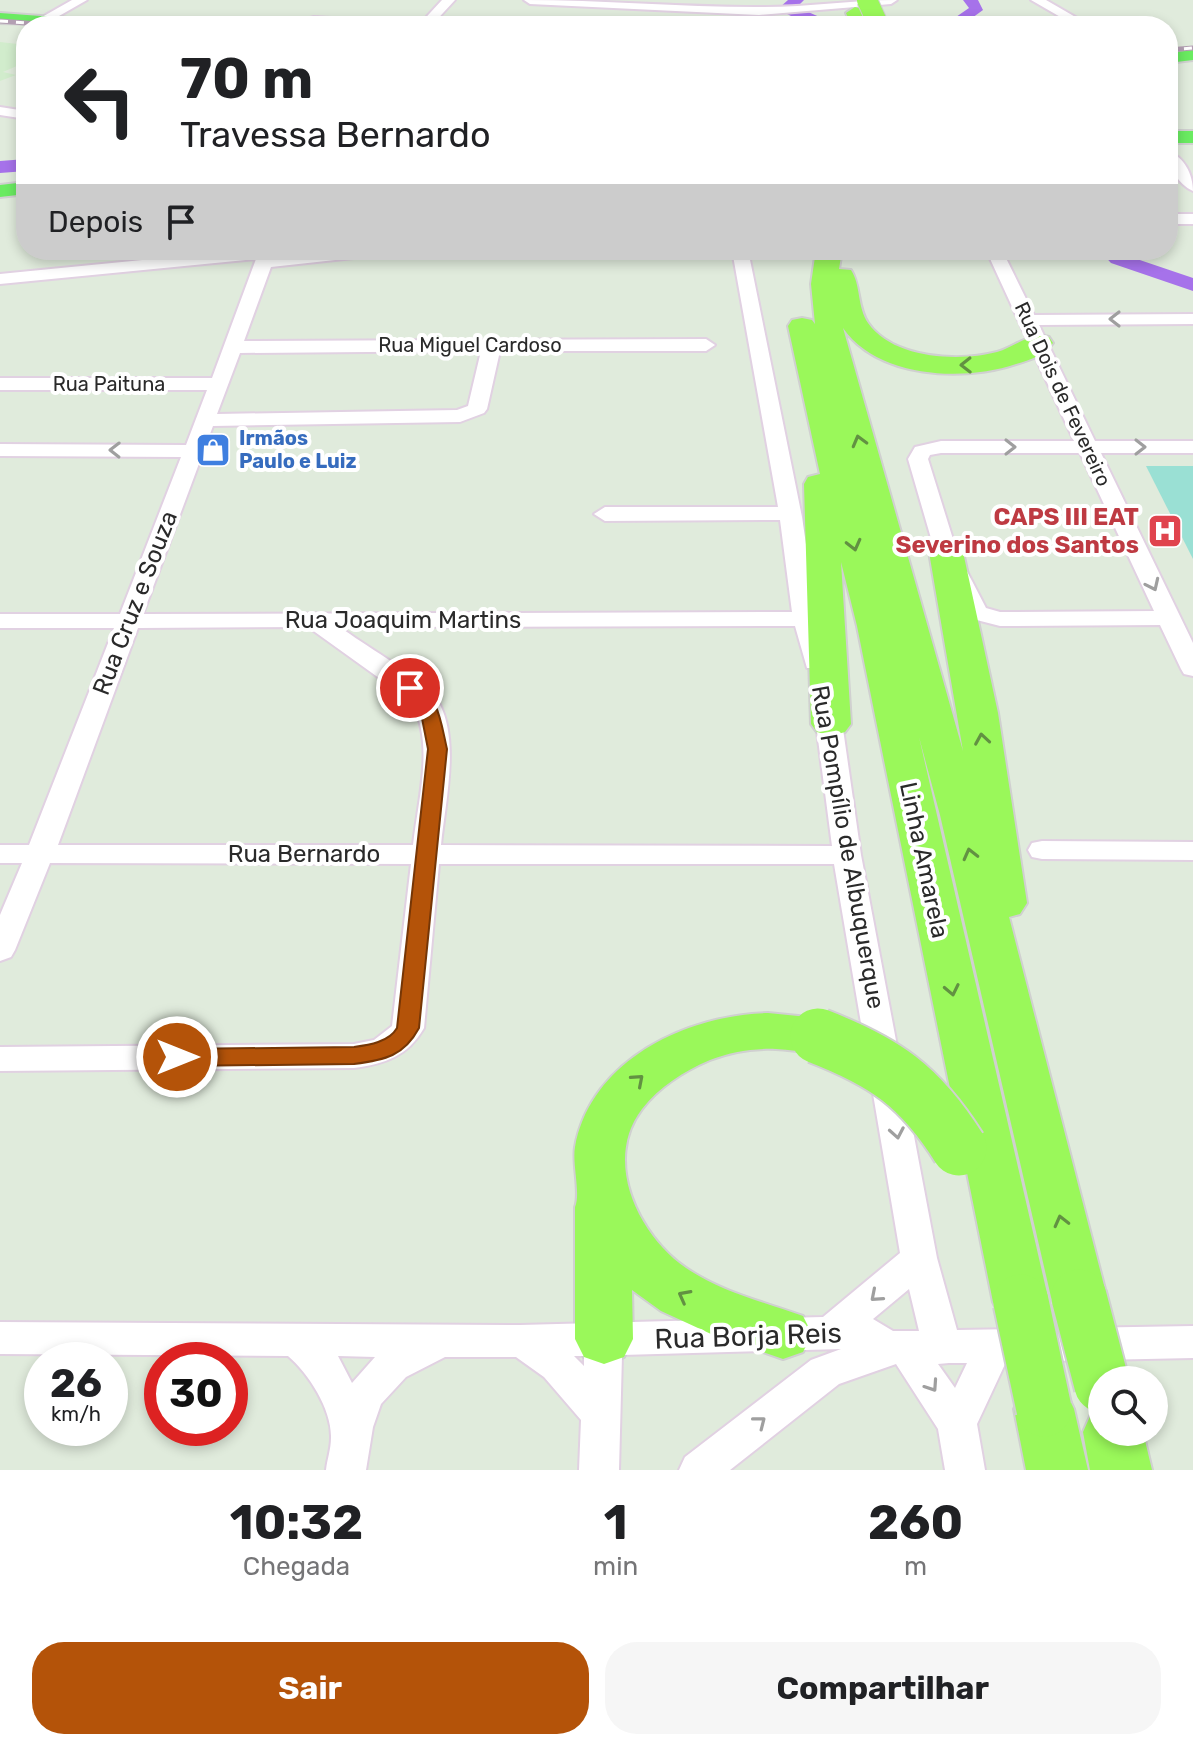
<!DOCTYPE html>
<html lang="pt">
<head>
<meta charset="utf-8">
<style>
  body { margin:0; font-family:Rubik,sans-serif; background:#f6f6f6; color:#202124; height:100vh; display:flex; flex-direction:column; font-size:30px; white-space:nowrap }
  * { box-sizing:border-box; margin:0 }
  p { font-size:26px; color:#757577 }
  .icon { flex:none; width:44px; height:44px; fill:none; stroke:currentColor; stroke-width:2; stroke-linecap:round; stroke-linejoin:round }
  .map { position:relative; height:1470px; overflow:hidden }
  .drawer { display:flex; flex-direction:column; background:#fff; flex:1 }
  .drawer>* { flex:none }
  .banner { position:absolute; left:16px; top:16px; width:1162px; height:244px; border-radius:32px; box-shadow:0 4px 12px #0003; background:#fff; color:#202124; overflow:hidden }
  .buttons { position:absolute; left:1088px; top:1366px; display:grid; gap:16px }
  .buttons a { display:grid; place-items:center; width:80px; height:80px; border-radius:50%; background:#fff; box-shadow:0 4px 12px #0003; font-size:40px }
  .speed { position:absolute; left:24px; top:1342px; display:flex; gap:16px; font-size:40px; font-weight:700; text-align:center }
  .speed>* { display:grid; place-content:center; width:104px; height:104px; border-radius:50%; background:#fff; box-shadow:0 4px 12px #0003; line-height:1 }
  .speed small { font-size:20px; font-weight:400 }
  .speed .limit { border:12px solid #d22; background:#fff; color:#111 }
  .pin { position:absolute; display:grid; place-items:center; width:68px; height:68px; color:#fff; margin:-34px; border:4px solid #fff; border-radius:50%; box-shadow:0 2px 8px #0007 }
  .me { position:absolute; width:88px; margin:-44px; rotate:90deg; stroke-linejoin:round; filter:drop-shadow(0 0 6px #0008) }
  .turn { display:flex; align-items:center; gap:28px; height:168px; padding:0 32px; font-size:36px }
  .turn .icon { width:104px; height:104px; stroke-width:2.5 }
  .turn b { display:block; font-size:56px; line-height:68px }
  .then { display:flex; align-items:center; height:76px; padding:0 32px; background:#0003; gap:16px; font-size:30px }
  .eta { display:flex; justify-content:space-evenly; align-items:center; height:136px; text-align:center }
  .eta b { font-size:48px; font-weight:700; line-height:56px }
  .button { display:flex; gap:16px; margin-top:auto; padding:16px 32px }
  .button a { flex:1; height:92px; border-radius:32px; background:#b45309; color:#fff; font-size:32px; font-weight:700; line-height:92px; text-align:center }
  .button a+a { background:#f6f6f6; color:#202124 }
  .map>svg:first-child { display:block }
  .education { fill:#d1eccc }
  .green { fill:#9ae0d4 }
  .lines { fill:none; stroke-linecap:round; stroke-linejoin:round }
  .river { fill:#a672ea; fill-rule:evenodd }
  .minor-casing { stroke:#e1d1e2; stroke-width:4 }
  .major-casing { stroke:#d0d0d0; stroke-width:4 }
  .highway-casing { stroke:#d0d0d0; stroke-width:4 }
  .minor { fill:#fff; fill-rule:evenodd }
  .major { fill:#6aeb61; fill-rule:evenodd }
  .highway { fill:#9af85a; fill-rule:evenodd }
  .rail-casing { stroke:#b39fb3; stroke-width:5 }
  .rail { stroke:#fff; stroke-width:3; stroke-dasharray:8; stroke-linecap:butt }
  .highway-bridge-far1-casing { stroke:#d0d0d0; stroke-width:22; stroke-linecap:butt }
  .highway-bridge-casing { stroke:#d0d0d0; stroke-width:59; stroke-linecap:butt }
  .highway-bridge-far1 { stroke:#9af85a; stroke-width:20 }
  .highway-bridge { stroke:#9af85a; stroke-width:55 }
  .oneway { stroke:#9f9f9f }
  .oneway2 { stroke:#629142 }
  .route { fill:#b45309; stroke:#753606; stroke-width:2 }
  .labels { text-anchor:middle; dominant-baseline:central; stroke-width:8; stroke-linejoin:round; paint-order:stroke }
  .far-street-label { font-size:20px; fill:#2a2a2a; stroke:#fff }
  .far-shop-label { font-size:20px; font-weight:bold; fill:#366cbe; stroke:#fff; text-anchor:start }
  .health-label { font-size:24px; font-weight:bold; fill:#be3a42; stroke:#fff; text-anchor:end }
  .street-label { font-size:24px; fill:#2a2a2a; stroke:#fff }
  .near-street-label { font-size:28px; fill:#2a2a2a; stroke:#fff }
</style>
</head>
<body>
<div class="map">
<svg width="1193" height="1470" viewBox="0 0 1193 1470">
  <rect width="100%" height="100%" fill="#e0ebdc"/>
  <path class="education" d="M0 42 26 45V62L3 72 16 75 0 81Z"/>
  <path class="green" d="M1146 466H1193V559Z"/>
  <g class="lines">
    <path class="river" d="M788 0H804L797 7 824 19 827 26H811L781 11 779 8Z
      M963 0H978L983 10 961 26H943L969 8Z
      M26 159V171L0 173V161Z
      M1099 250H1121L1125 255 1193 278V291L1111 263Z"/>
    <g class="minor-casing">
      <path id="minor" d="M72 0H87L45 24 35 21Z
        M442 0H455L431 26H418Z
        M524 0C602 0 679 7 756 7 803 8 850 0 897 0L891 4 759 15 530 4Z
        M1031 0H1046L1091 26H1076Z
        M314 17 349 19 355 23 354 26 310 24V18Z
        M0 107 26 111V119L0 115Z
        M1168 151C1184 157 1193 174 1193 191 1178 184 1168 167 1168 151Z
        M1168 214H1193V224H1168Z
        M244 250H272V257L336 250H389L381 255 271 267 244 341 706 339 715 345 706 351H500L487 409 484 413 460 422 213 426 143 614 792 612 780 520 605 521 594 514 605 507H778L732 250H748L802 517 817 619 828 663 825 668H807L795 626 340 627C364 645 410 671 430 691 464 725 445 802 441 845L832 846 813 701 817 696H835L839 701 861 855 937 1258 957 1330 1193 1326V1358L1006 1362 977 1424 985 1470H945L938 1429 896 1364 839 1384 730 1470H679L685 1457 811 1360 841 1349 622 1355 619 1470H579L581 1420 544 1377 516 1357H445L406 1377 381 1404 373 1427 366 1470H326C327 1460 331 1449 331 1438 332 1410 309 1374 288 1356L0 1354V1322L520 1325 823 1317 900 1253 834 864H439L424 1028C408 1056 385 1064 354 1068L0 1071V1047L354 1044 374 1040 392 1026 411 864 50 863 15 950 11 957 0 961V915L22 863H0V845H29L114 628H0V614H120L181 457 0 456V444L186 445 207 390H0V378H212L256 259 0 284V274ZM481 351 468 406 457 410 217 414 240 353ZM308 627 411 701C435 743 418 799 413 845H58L138 628ZM909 1289 919 1331H893L873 1319ZM338 1356 375 1357 352 1383ZM574 1356H584V1366ZM949 1363H967L955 1388 938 1364Z
        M986 250H1002L1034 315 1193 314V324L1039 325 1095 441H1193V453H1101L1193 643V676L1184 674 1181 669 1160 625 1000 626 969 618 935 552 908 459 915 447 941 441H1074ZM941 453H1080L1154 611 1000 612 986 608 957 552 928 459 930 455Z
        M1042 841 1193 842V860L1042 859 1032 857 1028 850 1032 843Z"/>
    </g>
    <g class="major-casing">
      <path id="major" d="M0 13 109 21 117 26 0 23Z
        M1193 50V60L1168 63V53Z
        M1168 131H1193V143H1168Z
        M26 182V194L0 197V185Z"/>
    </g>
    <g class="highway-casing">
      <path id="highway" d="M855 7 862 9 870 26H852L846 13Z
        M816 250H842L839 269 851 270C861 285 857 307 868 323 893 359 959 362 997 352 1015 347 1029 332 1049 337L1053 343C1045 355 1030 360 1016 364 963 382 878 378 843 328L963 751 929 552 934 545 946 542 958 545 963 552 998 713 1027 903 1020 914 1009 917 1107 1297 1099 1314 1079 1321 1059 1314 1051 1297 940 815 919 737 1049 1302 1041 1319 1021 1326 1001 1319 993 1302 857 626 841 562 851 724 845 732 831 736 817 732 811 724 804 484 808 477 820 474 788 326 792 320 802 318 812 320 815 324 811 284Z
        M768 1013 818 1018 835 1023 842 1036 835 1049C814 1055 797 1050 776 1049 754 1048 730 1052 710 1060 684 1071 659 1087 642 1109 602 1161 639 1236 686 1268 721 1292 764 1302 803 1316L812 1334 803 1352 783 1359 711 1334 661 1311 632 1290 633 1339 624 1357 604 1364 584 1357 575 1339V1207C581 1194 572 1164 575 1147 591 1059 688 1015 768 1013Z
        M1044 1382 1065 1390 1074 1409 1088 1470H1026L1014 1409 1023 1390Z
        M1102 1408V1432H1143L1152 1470H1090L1083 1432 1092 1412Z"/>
    </g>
    <use href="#minor" class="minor"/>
    <use href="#major" class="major"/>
    <use href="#highway" class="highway"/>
    <g class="rail-casing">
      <path id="rail" d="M0 21 65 26
        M1168 50 1193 48"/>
    </g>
    <use href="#rail" class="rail"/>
    <g class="highway-bridge-far1-casing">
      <path id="highway-bridge-far1" d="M867 0 879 26"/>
    </g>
    <g class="highway-bridge-casing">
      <path id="highway-bridge" d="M818 1036C885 1062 920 1086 959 1148
        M1079 1297 1102 1385
        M1021 1302 1044 1409"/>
    </g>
    <use href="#highway-bridge-far1" class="highway-bridge-far1"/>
    <use href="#highway-bridge" class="highway-bridge"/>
  </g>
  <defs><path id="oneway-chevron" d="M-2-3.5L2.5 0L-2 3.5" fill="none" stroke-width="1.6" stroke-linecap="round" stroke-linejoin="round" transform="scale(2)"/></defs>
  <g class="oneway">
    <use href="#oneway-chevron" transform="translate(1115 319) rotate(180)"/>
    <use href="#oneway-chevron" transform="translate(1010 447)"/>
    <use href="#oneway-chevron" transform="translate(1140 447)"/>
    <use href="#oneway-chevron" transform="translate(115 450) rotate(-179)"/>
    <use href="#oneway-chevron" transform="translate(1153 585) rotate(65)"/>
    <use href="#oneway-chevron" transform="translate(897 1133) rotate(80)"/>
    <use href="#oneway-chevron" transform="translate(876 1296) rotate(139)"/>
    <use href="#oneway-chevron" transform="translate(932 1386) rotate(56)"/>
    <use href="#oneway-chevron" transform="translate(760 1422) rotate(-38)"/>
  </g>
  <g class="oneway2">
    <use href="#oneway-chevron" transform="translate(966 365) rotate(179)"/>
    <use href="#oneway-chevron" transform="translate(859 441) rotate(-105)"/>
    <use href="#oneway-chevron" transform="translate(854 545) rotate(76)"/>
    <use href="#oneway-chevron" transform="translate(982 739) rotate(-99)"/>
    <use href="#oneway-chevron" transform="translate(970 854) rotate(-104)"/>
    <use href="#oneway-chevron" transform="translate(952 990) rotate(78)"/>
    <use href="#oneway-chevron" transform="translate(638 1080) rotate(-41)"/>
    <use href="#oneway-chevron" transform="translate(1061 1221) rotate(-104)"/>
    <use href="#oneway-chevron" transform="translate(684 1296) rotate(-152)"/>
  </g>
  <path class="route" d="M410 683C439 691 441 724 447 749L419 1028C404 1056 385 1060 354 1064L177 1066 169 1063 166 1057 169 1051 177 1049 354 1047C369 1045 389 1042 397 1028L428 749 420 708 402 688Z"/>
  <defs>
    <g id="shop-square" transform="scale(1.8)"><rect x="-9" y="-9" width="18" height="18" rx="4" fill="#3f7fe0" stroke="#fff"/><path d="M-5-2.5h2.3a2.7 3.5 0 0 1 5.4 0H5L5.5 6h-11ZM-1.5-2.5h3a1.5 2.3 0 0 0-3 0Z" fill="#fff"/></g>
    <g id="hospital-square" transform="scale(1.8)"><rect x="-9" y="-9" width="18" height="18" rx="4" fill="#e0444e" stroke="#fff"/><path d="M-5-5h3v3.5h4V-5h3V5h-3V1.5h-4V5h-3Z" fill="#fff"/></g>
  </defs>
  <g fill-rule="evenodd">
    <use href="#shop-square" x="213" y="450"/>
    <use href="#hospital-square" x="1165" y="531"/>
  </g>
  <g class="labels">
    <g class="far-street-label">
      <text x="470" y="345">Rua Miguel Cardoso</text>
      <text x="109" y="384">Rua Paituna</text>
      <text transform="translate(1063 394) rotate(65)">Rua Dois de Fevereiro</text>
    </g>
    <g class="far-shop-label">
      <text x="239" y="438">Irmãos<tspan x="239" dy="23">Paulo e Luiz</tspan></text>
    </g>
    <g class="health-label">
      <text x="1139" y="517">CAPS III EAT<tspan x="1139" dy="28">Severino dos Santos</tspan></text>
    </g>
    <g class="street-label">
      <text transform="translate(135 603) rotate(-69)">Rua Cruz e Souza</text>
      <text x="403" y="620">Rua Joaquim Martins</text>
      <text transform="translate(848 847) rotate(80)">Rua Pompílio de Albuquerque</text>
      <text x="304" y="854">Rua Bernardo</text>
      <text transform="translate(924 860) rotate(78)">Linha Amarela</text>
    </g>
    <g class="near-street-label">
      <text transform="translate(748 1336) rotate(-2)">Rua Borja Reis</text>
    </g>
  </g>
</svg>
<div class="buttons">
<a><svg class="icon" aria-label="search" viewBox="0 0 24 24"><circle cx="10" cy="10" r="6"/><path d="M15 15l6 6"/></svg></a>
</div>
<div class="speed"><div>26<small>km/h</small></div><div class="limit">30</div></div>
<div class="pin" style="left:410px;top:688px;background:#d93025"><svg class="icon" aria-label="arrive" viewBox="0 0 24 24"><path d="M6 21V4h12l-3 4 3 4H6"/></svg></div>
<svg class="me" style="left:177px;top:1057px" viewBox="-20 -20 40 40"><circle r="17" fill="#b45309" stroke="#fff" stroke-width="3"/><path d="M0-11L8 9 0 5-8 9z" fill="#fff"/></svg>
<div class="banner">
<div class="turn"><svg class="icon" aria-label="left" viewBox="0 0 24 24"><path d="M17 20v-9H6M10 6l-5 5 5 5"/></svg><div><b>70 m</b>Travessa Bernardo</div></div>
<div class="then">Depois<svg class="icon" aria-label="arrive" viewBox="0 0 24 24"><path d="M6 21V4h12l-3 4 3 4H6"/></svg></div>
</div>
</div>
<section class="drawer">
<div class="eta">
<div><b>10:32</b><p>Chegada</p></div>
<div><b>1</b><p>min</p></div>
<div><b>260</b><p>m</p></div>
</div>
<div class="button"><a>Sair</a><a>Compartilhar</a></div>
</section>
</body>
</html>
